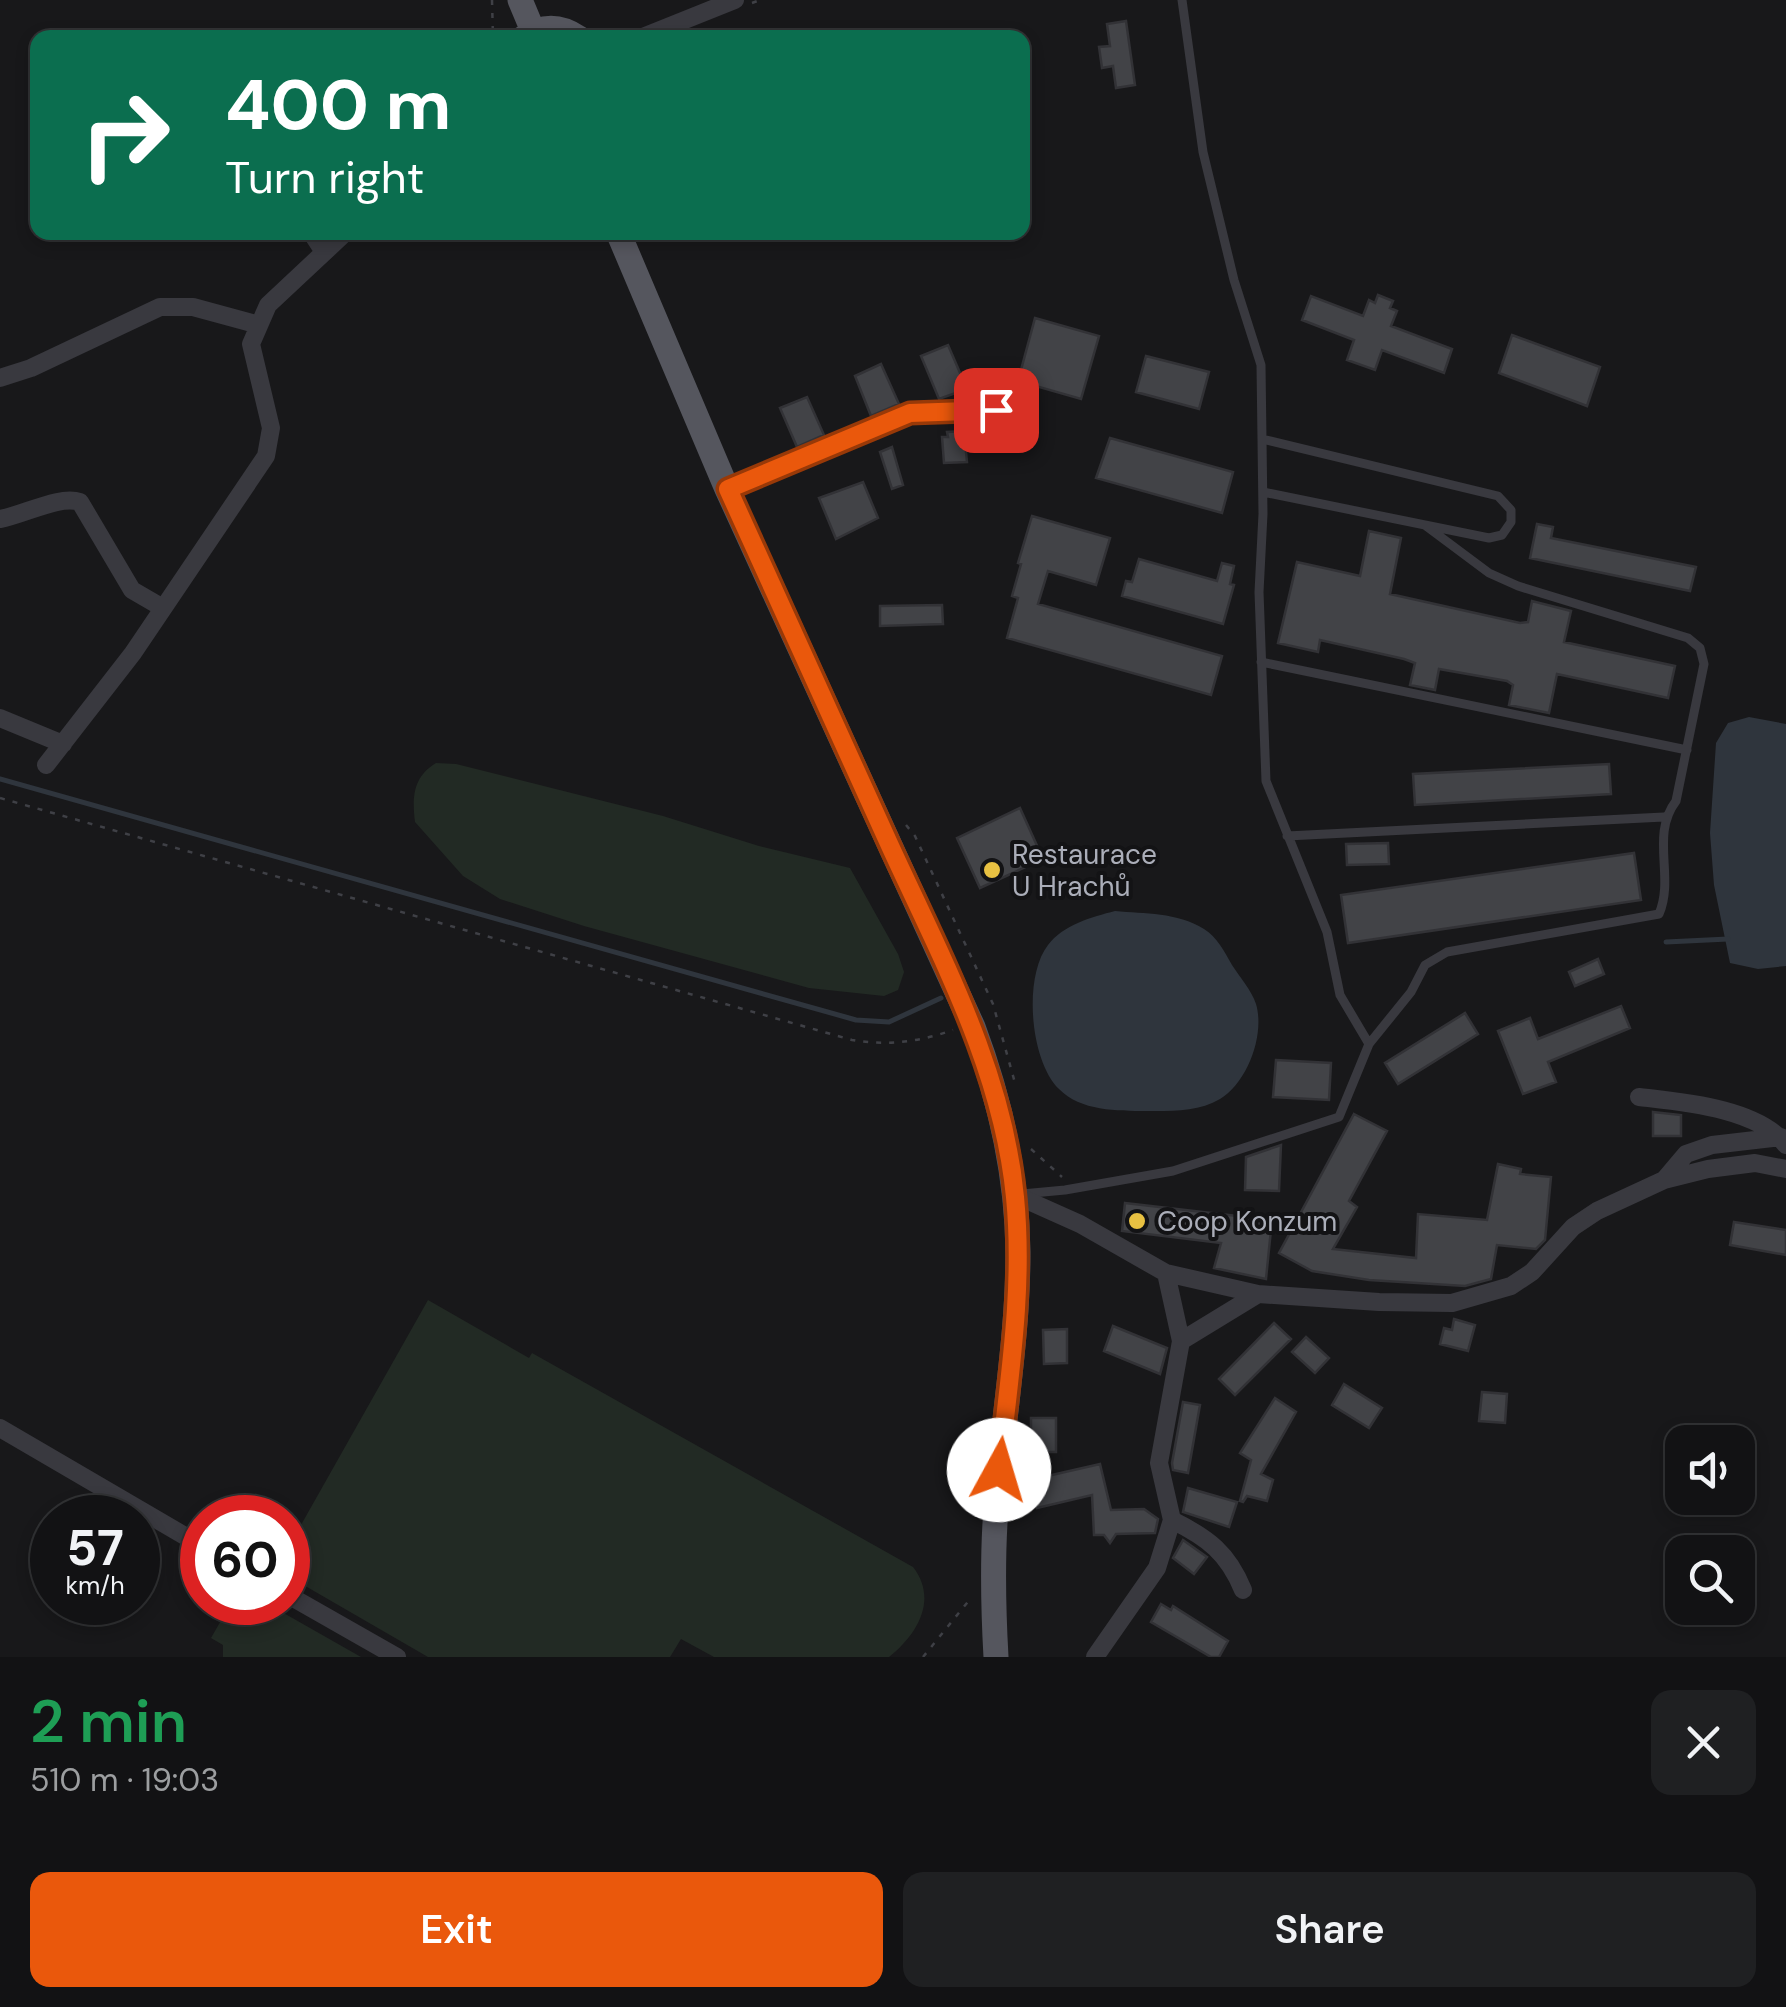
<!DOCTYPE html>
<html lang="en">
<head>
<meta charset="utf-8">
<style>
  body { margin:0; font-family:"DM Sans",sans-serif; background:#1f2022; color:#f1f3f6; height:100vh; display:flex; flex-direction:column; font-size:38px; white-space:nowrap }
  * { box-sizing:border-box; margin:0 }
  p { font-size:32px; color:#9c9ea0 }
  .icon { flex:none; width:55px; height:55px; fill:none; stroke:currentColor; stroke-width:2; stroke-linecap:round; stroke-linejoin:round }
  .map { position:relative; height:1657px; overflow:hidden }
  .panel { display:flex; flex-direction:column; background:#121214; flex:1 }
  .panel>* { flex:none }
  .guide { position:absolute; left:30px; top:30px; width:1000px; height:210px; border-radius:20px; box-shadow:0 5px 15px #0003,0 0 0 2px #313234; background:#0b6e4f; color:#fff; overflow:hidden }
  .buttons { position:absolute; left:1665px; top:1425px; display:grid; gap:20px }
  .buttons a { display:grid; place-items:center; width:90px; height:90px; border-radius:20px; background:#121214; box-shadow:0 5px 15px #0003,0 0 0 2px #313234; font-size:50px }
  .speed { position:absolute; left:30px; top:1495px; display:flex; gap:20px; font-size:50px; font-weight:700; text-align:center }
  .speed>* { display:grid; place-content:center; width:130px; height:130px; border-radius:50%; background:#121214; box-shadow:0 5px 15px #0003,0 0 0 2px #313234; line-height:1 }
  .speed small { font-size:25px; font-weight:400 }
  .speed .limit { border:15px solid #d22; background:#fff; color:#111 }
  .pin { position:absolute; display:grid; place-items:center; width:85px; height:85px; color:#fff; margin:-42px; border-radius:20px; box-shadow:0 5px 15px #0006 }
  .me { position:absolute; width:110px; margin:-55px; rotate:6deg; stroke-linejoin:round; filter:drop-shadow(0 0 8px #0008) }
  .turn { display:flex; align-items:center; gap:35px; height:210px; padding:0 30px; font-size:45px }
  .turn .icon { width:130px; height:130px; stroke-width:2.5 }
  .turn b { display:block; font-size:70px; line-height:85px }
  .round { display:grid; place-items:center; flex:none; width:105px; height:105px; border-radius:20px; background:#1f2022 }
  .summary { display:flex; align-items:center; justify-content:space-between; height:170px; padding:0 30px }
  h1 { font-size:60px; font-weight:600; line-height:75px; color:#1e9e55 }
  .action { display:flex; gap:20px; margin-top:auto; padding:20px 30px }
  .action a { flex:1; height:115px; border-radius:20px; background:#ea580c; color:#fff; font-size:40px; font-weight:600; line-height:115px; text-align:center }
  .action a+a { background:#1f2022; color:#f1f3f6 }
  .map>svg:first-child { display:block }
  .green { fill:#222a24 }
  .water { fill:#2f353d }
  .lines { fill:none; stroke-linecap:round; stroke-linejoin:round }
  .stream { stroke:#2f353d; stroke-width:5 }
  .building { fill:#424347; stroke:#323236; stroke-width:2.5 }
  .path { stroke:#3f4046; stroke-width:2.5; stroke-dasharray:5 8; stroke-linecap:butt }
  .service { stroke:#39393f; stroke-width:9 }
  .minor { stroke:#39393f; stroke-width:18 }
  .primary { stroke:#55565e; stroke-width:25 }
  .route-casing { stroke:#983908; stroke-width:25 }
  .route { stroke:#ea580c; stroke-width:18 }
  .poi-dot { fill:#e8c142; stroke:#131315; stroke-width:4 }
  .labels { text-anchor:middle; dominant-baseline:central; stroke-width:8; stroke-linejoin:round; paint-order:stroke }
  .poi-label { font-size:28px; fill:#abaeb9; stroke:#131315; text-anchor:start }
</style>
</head>
<body>
<div class="map">
<svg width="1786" height="1657" viewBox="0 0 1786 1657">
  <rect width="100%" height="100%" fill="#18181a"/>
  <path class="green" d="M436 763 456 764 663 816 759 846 850 868 898 954 904 972 898 990 884 996 809 988 584 926 500 899 463 876 415 822C412 797 413 777 436 763Z
    M428 1300 529 1358 532 1353 913 1567C938 1599 918 1634 889 1657H714L681 1639 670 1657H428L288 1576V1548Z
    M231 1603H266L361 1657H223V1645L211 1638Z"/>
  <path class="water" d="M1749 717 1786 724V966L1758 969 1730 963 1714 885 1710 833 1716 743 1728 723Z
    M1115 911C1145 914 1177 912 1204 929 1217 937 1224 951 1232 965 1239 976 1252 991 1256 1004 1265 1034 1248 1082 1220 1099 1198 1112 1171 1111 1146 1111 1118 1111 1080 1111 1059 1089 1030 1061 1023 977 1048 945 1063 925 1092 917 1115 911Z"/>
  <g class="lines">
    <path class="stream" d="M0 779 856 1020 889 1022 941 998
      M1666 942 1728 939"/>
  </g>
  <path class="building" d="M1126 21 1135 85 1116 88 1113 66 1102 68 1099 47 1110 46 1107 24Z
    M1378 295 1393 301 1390 308 1397 311 1391 326 1452 349 1444 373 1382 350 1375 370 1347 360 1354 340 1302 320 1311 296 1363 316 1369 300 1375 303Z
    M1035 318 1099 336 1081 399 1018 381Z
    M1512 335 1600 367 1587 406 1499 373Z
    M948 345 967 389 939 399 921 356Z
    M1146 356 1209 372 1199 409 1136 392Z
    M881 364 899 404 871 416 855 376Z
    M807 397 824 435 797 447 780 408Z
    M964 431 967 462 944 463 942 437H948L947 432Z
    M1110 438 1233 472 1222 513 1096 478Z
    M892 447 903 485 892 489 880 452Z
    M863 482 878 518 836 539 819 498Z
    M1032 516 1110 538 1096 585 1048 571 1038 604 1222 656 1211 695 1007 638 1018 598 1012 596 1021 564 1018 563Z
    M1537 524 1553 527 1551 538 1696 567 1690 591 1530 558Z
    M1369 531 1401 538 1390 594 1520 623 1528 622 1532 601 1571 611 1564 642 1675 666 1668 698 1557 674 1549 713 1509 705 1513 685 1507 681 1439 669 1435 690 1410 685 1415 663 1404 659 1320 640 1318 652 1278 643 1297 562 1360 576Z
    M1139 559 1217 581 1222 563 1234 566 1230 584 1234 585 1223 624 1122 596 1126 581 1132 582Z
    M942 605 943 624 880 626V606Z
    M1609 764 1611 794 1415 805 1413 774Z
    M1020 808 1043 859 980 888 957 838Z
    M1388 843 1389 864 1347 865 1346 844Z
    M1634 853 1641 900 1348 943 1341 895Z
    M1598 959 1604 974 1575 986 1569 972Z
    M1621 1006 1630 1028 1548 1062 1556 1082 1523 1094 1498 1031 1530 1018 1538 1039Z
    M1465 1013 1478 1034 1398 1084 1385 1063Z
    M1276 1060 1331 1063 1329 1100 1273 1097Z
    M1653 1112 1681 1115V1136H1653Z
    M1354 1114 1387 1131 1349 1201 1357 1207 1333 1249 1416 1258 1418 1214 1487 1220 1498 1164 1521 1169 1520 1174 1551 1177 1545 1240 1536 1249 1497 1245 1491 1279 1465 1286 1369 1280 1312 1271 1279 1253Z
    M1281 1145 1279 1191 1245 1190 1246 1157Z
    M1125 1203 1272 1220 1266 1279 1214 1268 1221 1243 1122 1231Z
    M1734 1222 1786 1230V1255L1730 1245Z
    M1454 1319 1475 1325 1468 1351 1440 1344 1444 1328 1452 1330Z
    M1274 1323 1291 1339 1235 1395 1219 1379Z
    M1113 1326 1167 1348 1160 1374 1104 1351Z
    M1067 1329V1363L1044 1364 1043 1330Z
    M1306 1337 1329 1358 1315 1373 1292 1352Z
    M1344 1384 1382 1408 1369 1428 1332 1405Z
    M1482 1392 1507 1394 1505 1423 1479 1421Z
    M1275 1398 1296 1412 1261 1474 1273 1480 1267 1501 1247 1496 1243 1502 1240 1501 1251 1460 1240 1453Z
    M1183 1402 1200 1405 1188 1473 1173 1470 1172 1463Z
    M1031 1418H1056V1452H1031Z
    M1100 1464 1111 1510 1144 1509 1158 1519 1155 1533 1116 1534 1110 1543 1104 1535H1094L1092 1495 1037 1508 1030 1480Z
    M1188 1488 1237 1502 1229 1527 1183 1512Z
    M1183 1540 1207 1557 1194 1574 1173 1558Z
    M1161 1604 1171 1610 1173 1606 1228 1641 1219 1657H1211L1151 1622Z"/>
  <g class="lines">
    <path class="path" d="M492 0 493 38
      M752 3 760 0
      M0 798 852 1040C887 1046 919 1042 953 1030
      M906 825 915 836 993 1004 1015 1083
      M1031 1149 1062 1177
      M923 1657 971 1598"/>
    <path class="service" d="M1262 439 1498 496 1511 510V522L1502 535 1489 538 1263 492
      M1261 662 1687 750
      M1287 836 1664 817
      M1369 1044 1411 992 1425 965 1447 952 1659 914C1675 877 1650 835 1676 801L1704 664 1700 648 1688 638 1518 586 1489 573 1426 526
      M1022 1194 1065 1190 1173 1171 1339 1117 1369 1044 1340 995 1327 932 1266 781 1259 592 1263 514 1261 365 1234 280 1203 152 1182 0"/>
    <path class="minor" d="M640 38 735 0
      M311 232 324 252
      M0 378 31 368 160 307H193L259 325
      M727 489 910 413 996 410
      M0 519C24 515 59 495 80 502L132 590 163 608
      M0 718 63 744
      M46 765 133 653 266 456 271 428 251 344 268 305 346 232
      M1639 1097C1682 1102 1758 1108 1786 1145
      M1664 1180 1686 1154 1712 1145 1781 1137
      M1015 1195 1080 1224 1166 1273 1258 1294 1379 1302 1452 1303 1511 1286 1532 1272 1573 1227 1597 1211 1664 1180 1708 1169 1755 1163 1786 1169
      M1181 1341 1258 1294
      M0 1428 202 1546
      M1172 1520C1208 1538 1228 1553 1243 1590
      M288 1595 397 1657
      M1095 1657 1157 1568 1172 1520 1159 1463 1181 1341 1166 1273"/>
    <path class="primary" d="M520 0 533 31
      M523 38C542 25 560 25 579 38
      M618 232 727 489 973 1027C1000 1099 1017 1174 1018 1252 1018 1334 1004 1414 997 1496 992 1549 993 1604 996 1657"/>
  </g>
  <g class="lines">
    <g class="route-casing">
      <path id="route" d="M996 410 910 413 728 489C782 609 836 729 891 848 943 961 1003 1072 1015 1197 1024 1289 1009 1379 999 1470"/>
    </g>
    <use href="#route" class="route"/>
  </g>
  <g class="poi-dot">
    <circle cx="992" cy="870" r="10"/>
    <circle cx="1137" cy="1221" r="10"/>
  </g>
  <g class="labels">
    <g class="poi-label">
      <text x="1012" y="854">Restaurace<tspan x="1012" dy="32">U Hrachů</tspan></text>
      <text x="1157" y="1221">Coop Konzum</text>
    </g>
  </g>
</svg>
<div class="buttons">
<a><svg class="icon" aria-label="sound" viewBox="0 0 24 24"><path d="M4 9h4l5-4v14l-5-4H4zM17 9q2 3 0 6"/></svg></a>
<a><svg class="icon" aria-label="search" viewBox="0 0 24 24"><circle cx="10" cy="10" r="6"/><path d="M15 15l6 6"/></svg></a>
</div>
<div class="speed"><div>57<small>km/h</small></div><div class="limit">60</div></div>
<div class="pin" style="left:996px;top:410px;background:#d93025"><svg class="icon" aria-label="arrive" viewBox="0 0 24 24"><path d="M6 21V4h12l-3 4 3 4H6"/></svg></div>
<svg class="me" style="left:999px;top:1470px" viewBox="-20 -20 40 40"><circle r="19" fill="#fff"/><path d="M0-13L10 11 0 6-10 11z" fill="#ea580c"/></svg>
<div class="guide">
<div class="turn"><svg class="icon" aria-label="right" viewBox="0 0 24 24"><path d="M7 20v-9h11M14 6l5 5-5 5"/></svg><div><b>400 m</b>Turn right</div></div>
</div>
</div>
<section class="panel">
<div class="summary"><div><h1>2 min</h1><p>510 m · 19:03</p></div><a class="round"><svg class="icon" aria-label="close" viewBox="0 0 24 24"><path d="M6 6l12 12M18 6L6 18"/></svg></a></div>
<div class="action"><a>Exit</a><a>Share</a></div>
</section>
</body>
</html>
